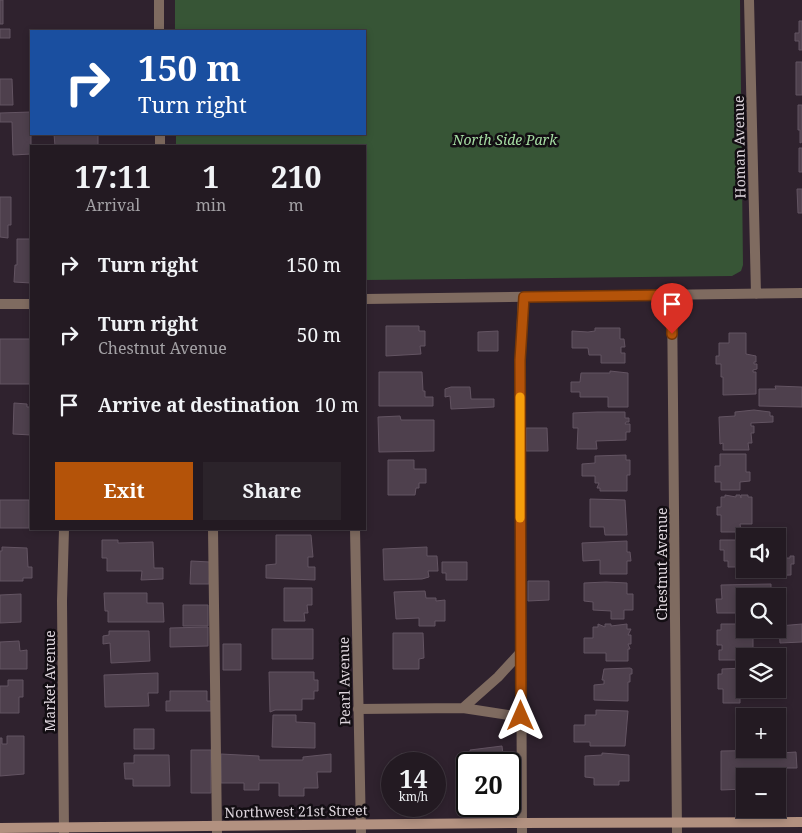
<!DOCTYPE html>
<html lang="en">
<head>
<meta charset="utf-8">
<style>
  body { margin:0; font-family:"Noto Serif",serif; background:#2b232a; color:#f1f3f6; height:100vh; display:flex; flex-direction:column; font-size:19px; white-space:nowrap }
  * { box-sizing:border-box; margin:0 }
  p { font-size:16px; color:#a3a1a5 }
  .icon { flex:none; width:28px; height:28px; fill:none; stroke:currentColor; stroke-width:2; stroke-linecap:round; stroke-linejoin:round }
  .map { position:relative; flex:1; overflow:hidden }
  .side { position:absolute; left:30px; top:145px; width:336px; height:385px; display:flex; flex-direction:column; background:#231a22; border-radius:0px; box-shadow:0 2px 8px #0003,0 0 0 1px #403840 }
  .side>* { flex:none }
  .top-card { position:absolute; left:30px; top:30px; width:336px; height:105px; border-radius:0px; box-shadow:0 2px 8px #0003,0 0 0 1px #403840; background:#1a4fa0; color:#fff; overflow:hidden }
  .buttons { position:absolute; left:736px; top:528px; display:grid; gap:10px }
  .buttons a { display:grid; place-items:center; width:50px; height:50px; border-radius:0px; background:#231a22; box-shadow:0 2px 8px #0003,0 0 0 1px #403840; font-size:25px }
  .speed { position:absolute; left:381px; top:752px; display:flex; gap:10px; font-size:25px; font-weight:700; text-align:center }
  .speed>* { display:grid; place-content:center; width:65px; height:65px; border-radius:50%; background:#231a22; box-shadow:0 2px 8px #0003,0 0 0 1px #403840; line-height:1 }
  .speed small { font-size:12px; font-weight:400 }
  .speed .limit { border:2px solid #111; border-radius:8px; background:#fff; color:#111 }
  .pin { position:absolute; display:grid; place-items:center; width:42px; height:42px; color:#fff; margin:-51px -21px; border-radius:50% 50% 50% 0; rotate:-45deg; box-shadow:0 0 5px #0007 }
  .pin .icon { rotate:45deg }
  .me { position:absolute; width:55px; margin:-28px; rotate:0deg; stroke-linejoin:round; filter:drop-shadow(0 0 4px #0008) }
  .turn { display:flex; align-items:center; gap:18px; height:105px; padding:0 25px; font-size:22px }
  .turn .icon { width:65px; height:65px; stroke-width:2.5 }
  .turn b { display:block; font-size:35px; line-height:42px }
  .eta { display:flex; justify-content:space-evenly; align-items:center; height:85px; text-align:center }
  .eta b { font-size:30px; font-weight:700; line-height:35px }
  .button { display:flex; gap:10px; margin-top:auto; padding:10px 25px }
  .button a { flex:1; height:58px; border-radius:0px; background:#b45309; color:#fff; font-size:20px; font-weight:700; line-height:58px; text-align:center }
  .button a+a { background:#2b232a; color:#f1f3f6 }
  ul { padding:0; list-style:none }
  li { display:flex; align-items:center; gap:15px; height:70px; padding:0 25px }
  li div { flex:1 }
  li b { display:block; font-size:19px }
  li em { font-style:normal }
  .map>svg:first-child { display:block }
  .green { fill:#375536 }
  .building { fill:#4e404d; stroke:#635462 }
  .lines { fill:none; stroke-linecap:round; stroke-linejoin:round }
  .lane { stroke:#7f6b60; stroke-width:10 }
  .street { stroke:#7f6b60; stroke-width:10 }
  .secondary { stroke:#b29180; stroke-width:10 }
  .route-casing { stroke:#753606; stroke-width:12 }
  .route { stroke:#b45309; stroke-width:9 }
  .slow { stroke:#f59e0b; stroke-width:9 }
  .labels { text-anchor:middle; dominant-baseline:central; stroke-width:5; stroke-linejoin:round; paint-order:stroke }
  .park-label { font-size:14px; font-style:italic; fill:#a6dda3; stroke:#130e13 }
  .street-label { font-size:14px; fill:#dfd7de; stroke:#130e13 }
</style>
</head>
<body>
<div class="map">
<svg width="802" height="833" viewBox="0 0 802 833">
  <rect width="100%" height="100%" fill="#2f222e"/>
  <path class="green" d="M175 0H740L743 265 741 271 732 276 365 280V146H176V134H365V31H175Z"/>
  <path class="building" d="M0 0H3V24H0Z
    M799 21H802V50H799V41H795V33H799Z
    M0 29H10V38H0Z
    M796 62H802V95H796Z
    M0 79H12L13 105H0Z
    M798 105H802V142L800 143V130H798Z
    M31 112V154L13 155 12 122H0V113Z
    M54 134H98V146H55Z
    M799 148H802V172H799Z
    M797 189H802V213H798Z
    M0 197H11V225H8V238L0 237Z
    M17 239H31V283L14 282 15 265H17Z
    M386 326H419V331H425V346H420L421 354 386 356Z
    M595 328H620V339H624L625 347H621V353H625V363H601V355H589L588 348H572V331L588 332 595 331Z
    M498 331V351H478V332Z
    M729 333H746V354L756 356V362H754V364H757V369L753 370V372H756V394L723 395V377H721V364H716V356H719V343H729Z
    M0 339H31V384H0Z
    M610 371 628 373V407H608V397H580V392H571V382H580L581 373H610Z
    M379 372H422L423 391H425V397H433V406H379Z
    M775 386 802 387V407L759 406V389H776Z
    M451 387H470L471 399H494V407L451 409 450 396 445 397V389Z
    M14 403 27 404V407H31V435L13 434Z
    M754 410 770 412V416H773V422L751 423V426H754V433H751L752 443H748L749 450H723V443L720 444 719 417 735 416V412Z
    M597 412H625V418H629V422H626L625 424H630V432H626V440L596 441 597 449H577L578 428H573V413Z
    M400 416 401 420H434V451L379 452 378 417Z
    M526 428H547L548 451H526Z
    M720 454H746V472H750V481L740 482V490H721V482H715V466H720Z
    M626 455V460H630V475H627V491H600V488H597L599 483H595V476H582V464L595 463V456Z
    M388 460H414V469H426V483H419V488H416L415 495H388Z
    M725 495 736 497V495H740L741 498V495H748V497H752V524H740L741 532H721V515H717V507H721V497H725Z
    M590 499 625 500 627 535H605L604 527H590Z
    M0 500H29V528H0Z
    M276 535H311L313 557H308V567H315V580L266 578V565L276 564Z
    M102 540H118V543L153 542 154 568H163V579L141 580 142 571H107V558H102Z
    M720 540H745V567H728V561H724V550H720Z
    M627 541V552H630L631 561H627V574H600V560L583 561 582 543Z
    M2 547 27 548 28 567H32V578H23V581H0V551H2Z
    M427 547V556H437L438 571H428L429 577 422 579 384 580 383 549Z
    M790 556H794V564H791V575L760 576V570L778 569V564H782V558H790Z
    M191 561 210 562 209 584H190Z
    M442 562H467V580H446V573H442Z
    M528 581H549V600L528 601Z
    M606 582 627 583V594H633V610H624V619H611V611L593 610V602L584 601V583Z
    M771 584V596H745V613H717L716 599H722L721 585Z
    M284 588H312V605H307L308 613H304L305 621H284Z
    M425 591 426 598H436V601L445 600V621H435V626H419V618L396 619 394 592Z
    M104 593H147V603H163L164 622H108V611H105Z
    M21 594V622L0 623V595Z
    M183 605H208V626H183Z
    M598 624 605 627V624H611V626L627 624V629H631L628 635H631V644H628L630 649H628V661H606V653H584V638H593V627H598Z
    M721 624H745V629H753V651H736V660H719V650H722V645H717V630H721Z
    M802 624V642L780 643 779 626Z
    M208 627V646L170 647V628Z
    M272 629H313V659H272Z
    M109 631H149L150 661 111 663 110 643 103 644V636L109 635Z
    M393 633H423L424 658 419 659V669H393Z
    M19 641 20 651 27 650V669H0V642Z
    M223 644H241V670H223Z
    M630 668 632 669V674H630V682H628V701L594 700V685L604 684V680H602L604 669Z
    M745 668V689H752V695H740V703H723V689H718V674H722V669Z
    M269 672H314V680H318V691H314V699H302V710H275L270 712Z
    M158 673V693H148L149 706 105 707 104 675Z
    M8 680H23V697H19V713H0V686H8Z
    M170 691H207V701H211V711H166V701H170Z
    M596 710 628 711 625 746H590V742H574V725H585V715H596Z
    M273 715H296V722L315 723V748L272 747Z
    M134 729H154V749H134Z
    M7 736H24V774L0 776V738H2V744H7Z
    M502 746 504 764H472L470 750Z
    M191 750H211V793H191Z
    M781 750V753L796 752 797 768H782V789H778V776H745V789L721 790V751Z
    M602 753 629 755V781H619V785H594V778L585 777V756L602 755Z
    M221 754 259 756V760H303V757L331 754V772H317L318 788H304V796H279V783H259V790H244V783H221Z
    M401 754H424V764H401Z
    M134 755H169L170 786H133V779H125L124 763H134Z"/>
  <g class="lines">
    <path class="lane" d="M213 529 217 833
      M463 708 498 677 521 652
      M358 709 463 708 521 717
      M522 833 520 360 523 297"/>
    <path class="street" d="M159 0V31
      M749 0 756 294
      M160 134V146
      M672 295 677 833
      M365 299 802 293
      M0 304H31
      M355 529 361 833
      M64 833 62 601 64 529"/>
    <path class="secondary" d="M0 828 521 823 802 822"/>
  </g>
  <g class="lines">
    <g class="route-casing">
      <path id="route" d="M521 716 520 360 524 297 672 295V334"/>
    </g>
    <use href="#route" class="route"/>
    <path class="slow" d="M520 397V518"/>
  </g>
  <g class="labels">
    <g class="park-label">
      <text x="505" y="139">North Side Park</text>
    </g>
    <g class="street-label">
      <text transform="translate(739 147) rotate(-91)">Homan Avenue</text>
      <text transform="translate(661 564) rotate(-90)">Chestnut Avenue</text>
      <text transform="translate(49 681) rotate(-90)">Market Avenue</text>
      <text transform="translate(344 681) rotate(-91)">Pearl Avenue</text>
      <text transform="translate(296 811) rotate(-1)">Northwest 21st Street</text>
    </g>
  </g>
</svg>
<div class="buttons">
<a><svg class="icon" aria-label="sound" viewBox="0 0 24 24"><path d="M4 9h4l5-4v14l-5-4H4zM17 9q2 3 0 6"/></svg></a>
<a><svg class="icon" aria-label="search" viewBox="0 0 24 24"><circle cx="10" cy="10" r="6"/><path d="M15 15l6 6"/></svg></a>
<a><svg class="icon" aria-label="layers" viewBox="0 0 24 24"><path d="M12 4l9 5-9 5-9-5zM3 14l9 5 9-5"/></svg></a>
<a>+</a>
<a>−</a>
</div>
<div class="speed"><div>14<small>km/h</small></div><div class="limit">20</div></div>
<div class="pin" style="left:672px;top:334px;background:#d93025"><svg class="icon" aria-label="arrive" viewBox="0 0 24 24"><path d="M6 21V4h12l-3 4 3 4H6"/></svg></div>
<svg class="me" style="left:521px;top:716px" viewBox="-20 -20 40 40"><path d="M0-17L14 15 0 8-14 15z" fill="#b45309" stroke="#fff" stroke-width="4"/></svg>
<div class="top-card">
<div class="turn"><svg class="icon" aria-label="right" viewBox="0 0 24 24"><path d="M7 20v-9h11M14 6l5 5-5 5"/></svg><div><b>150 m</b>Turn right</div></div>
</div>
<section class="side">
<div class="eta">
<div><b>17:11</b><p>Arrival</p></div>
<div><b>1</b><p>min</p></div>
<div><b>210</b><p>m</p></div>
</div>
<ul>
<li><svg class="icon" aria-label="right" viewBox="0 0 24 24"><path d="M7 20v-9h11M14 6l5 5-5 5"/></svg><div><b>Turn right</b></div><em>150 m</em></li>
<li><svg class="icon" aria-label="right" viewBox="0 0 24 24"><path d="M7 20v-9h11M14 6l5 5-5 5"/></svg><div><b>Turn right</b><p>Chestnut Avenue</p></div><em>50 m</em></li>
<li><svg class="icon" aria-label="arrive" viewBox="0 0 24 24"><path d="M6 21V4h12l-3 4 3 4H6"/></svg><div><b>Arrive at destination</b></div><em>10 m</em></li>
</ul>
<div class="button"><a>Exit</a><a>Share</a></div>
</section>
</div>
</body>
</html>
